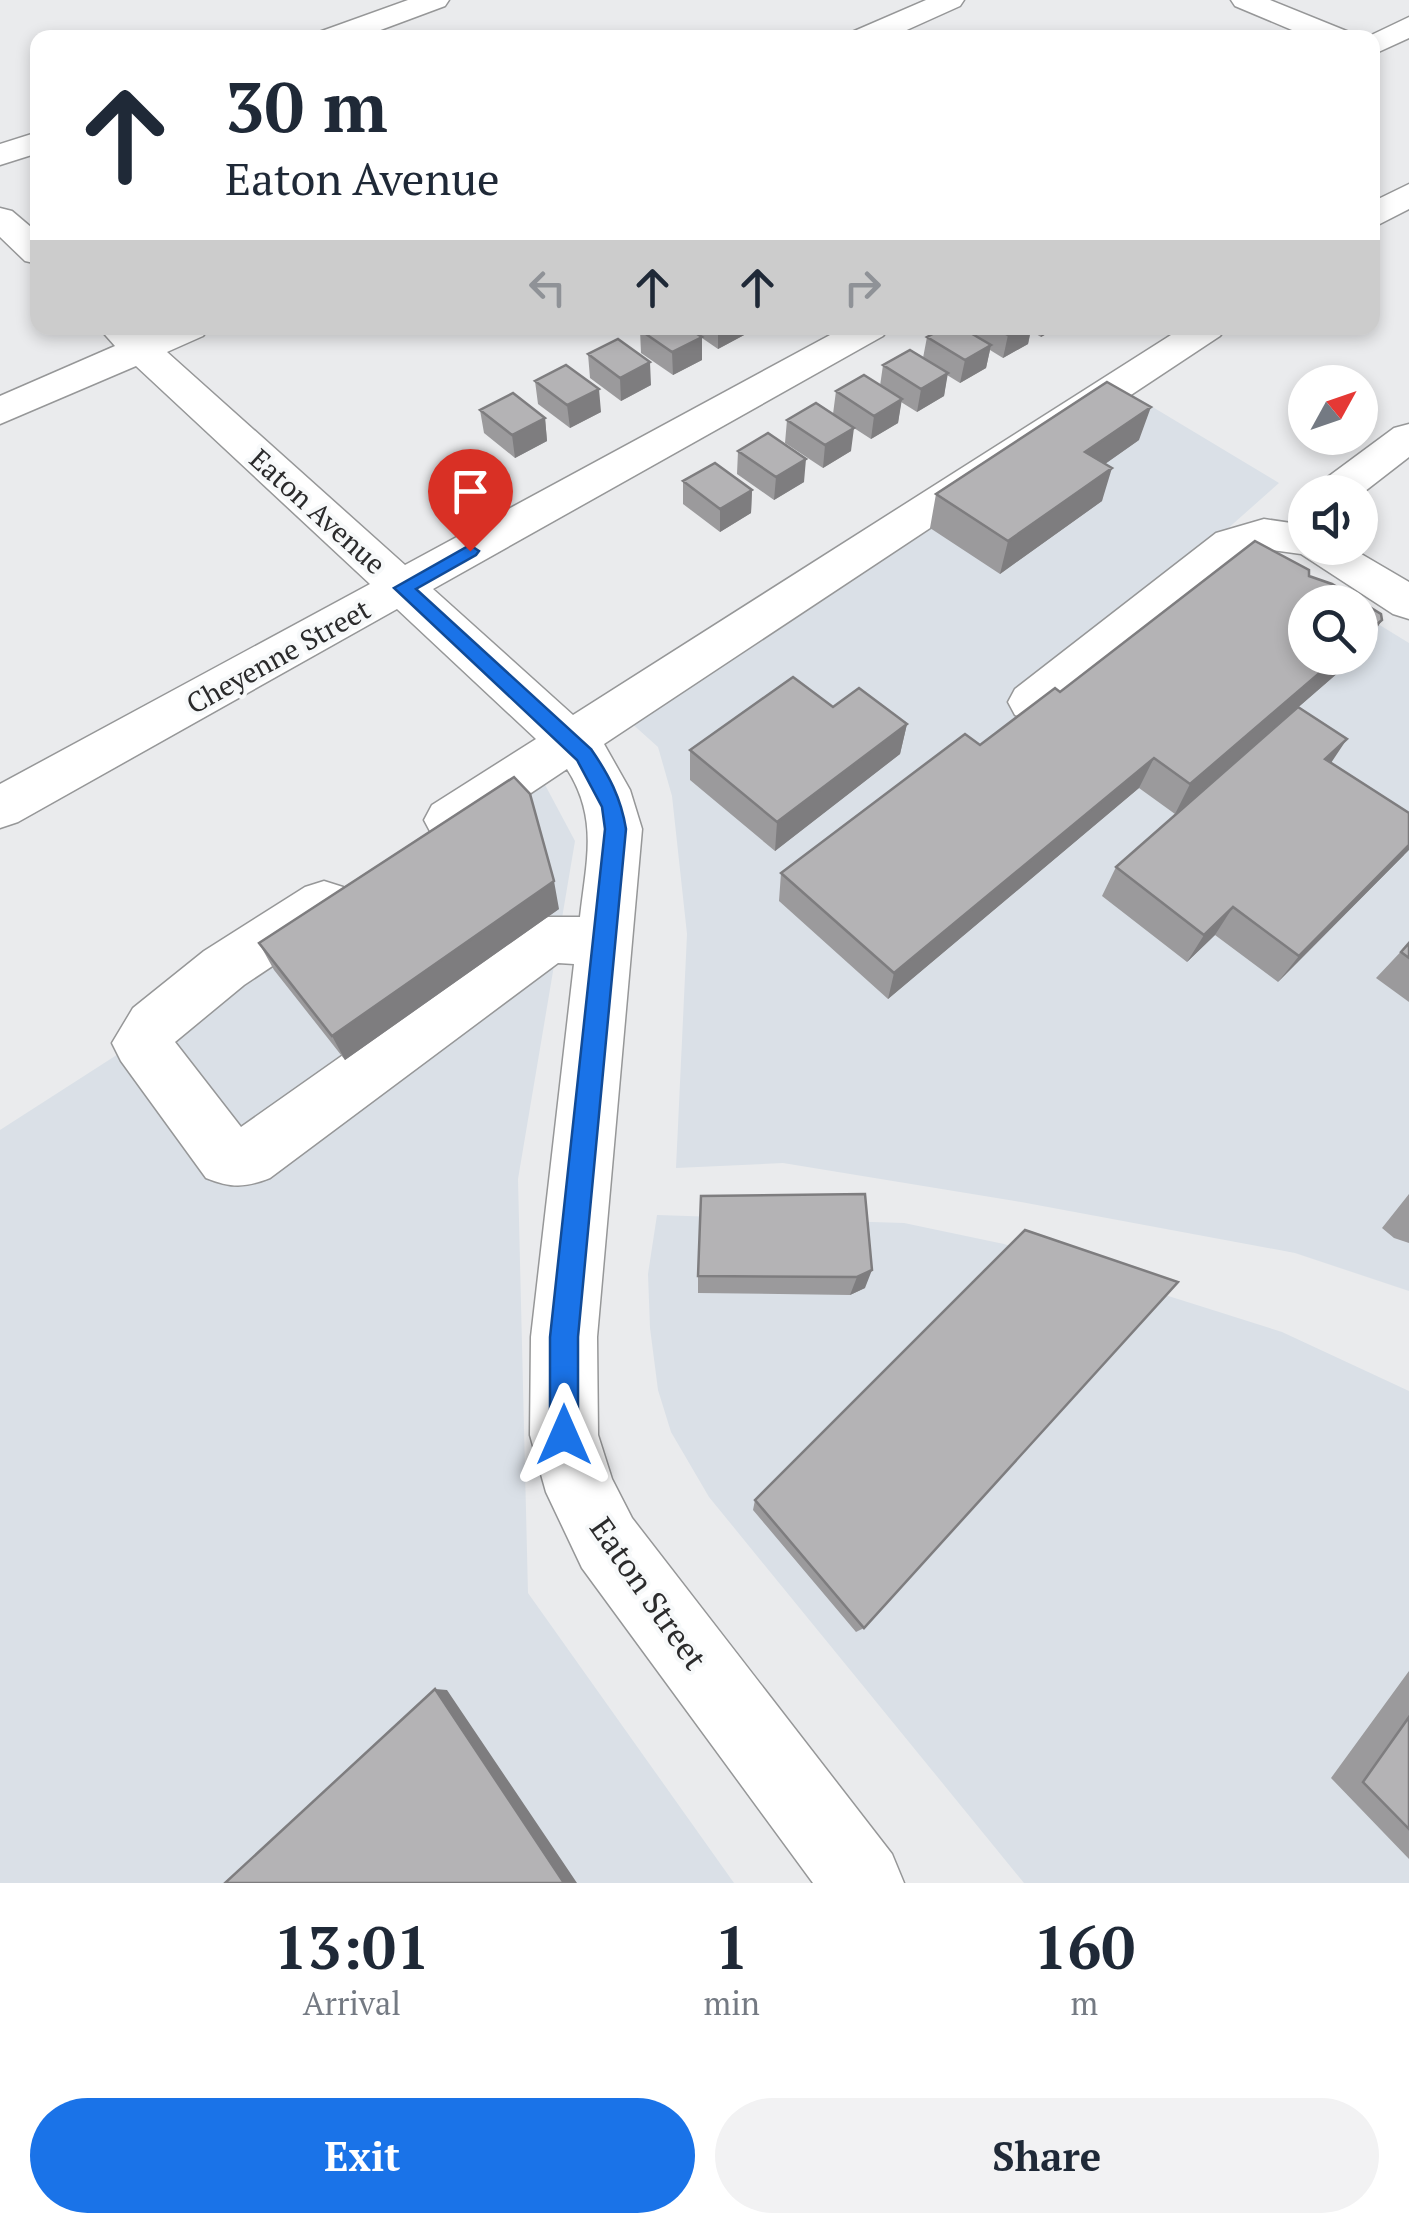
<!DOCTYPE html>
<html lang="en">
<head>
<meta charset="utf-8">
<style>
  body { margin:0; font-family:"PT Serif",serif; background:#f2f2f3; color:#1f2937; height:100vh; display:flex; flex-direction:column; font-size:38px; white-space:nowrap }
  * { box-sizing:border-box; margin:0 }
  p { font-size:32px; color:#747a83 }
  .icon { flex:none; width:55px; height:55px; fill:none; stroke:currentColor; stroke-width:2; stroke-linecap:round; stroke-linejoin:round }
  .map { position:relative; height:1883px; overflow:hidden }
  .sheet { display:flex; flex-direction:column; background:#fff; flex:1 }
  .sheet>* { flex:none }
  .hud { position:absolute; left:30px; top:30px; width:1350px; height:305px; border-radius:20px; box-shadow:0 5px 15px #0003; background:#fff; color:#1f2937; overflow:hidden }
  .needle { width:65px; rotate:50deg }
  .controls { position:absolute; left:1288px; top:365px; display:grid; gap:20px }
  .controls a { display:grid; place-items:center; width:90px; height:90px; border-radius:50%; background:#fff; box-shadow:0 5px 15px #0003; font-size:50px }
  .pin { position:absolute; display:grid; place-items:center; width:85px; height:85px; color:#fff; margin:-102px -42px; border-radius:50% 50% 50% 0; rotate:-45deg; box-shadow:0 0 10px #0007 }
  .pin .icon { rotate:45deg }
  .me { position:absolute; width:110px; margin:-55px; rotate:0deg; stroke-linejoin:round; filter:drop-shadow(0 0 8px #0008) }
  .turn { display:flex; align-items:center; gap:35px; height:210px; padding:0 30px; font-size:45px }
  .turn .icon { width:130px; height:130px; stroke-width:2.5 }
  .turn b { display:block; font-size:70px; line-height:85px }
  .lanes { display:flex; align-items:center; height:95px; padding:0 30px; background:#0003; justify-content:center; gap:50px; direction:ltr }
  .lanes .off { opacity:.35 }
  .eta { display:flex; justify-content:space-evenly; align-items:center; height:170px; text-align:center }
  .eta b { font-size:60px; font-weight:800; line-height:70px }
  .button { display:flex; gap:20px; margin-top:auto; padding:20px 30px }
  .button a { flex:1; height:115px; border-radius:60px; background:#1a73e8; color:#fff; font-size:40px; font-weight:800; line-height:115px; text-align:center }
  .button a+a { background:#f2f2f3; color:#1f2937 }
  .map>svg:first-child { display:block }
  .built { fill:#dae0e7 }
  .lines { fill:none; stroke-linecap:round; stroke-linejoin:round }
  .minor-casing { stroke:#969798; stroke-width:3 }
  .minor { fill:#fff; fill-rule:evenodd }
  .wall { fill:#9b9a9c }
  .shaded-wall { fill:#7e7d7f }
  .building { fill:#b4b3b5; stroke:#7e7d7f; stroke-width:2.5 }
  .route { fill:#1a73e8; stroke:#114b97; stroke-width:2.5 }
  .labels { text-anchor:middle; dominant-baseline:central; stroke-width:8; stroke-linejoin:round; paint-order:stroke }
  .street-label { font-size:28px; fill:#2b2b2c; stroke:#f7f9fa }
  .near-street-label { font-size:32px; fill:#2b2b2c; stroke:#f7f9fa }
</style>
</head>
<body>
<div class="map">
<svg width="1409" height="1883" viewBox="0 0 1409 1883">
  <rect width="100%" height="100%" fill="#eaebed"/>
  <path class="built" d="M1126 391 1279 483 1225 531 1305 602V658H1360V613L1409 643V1291L1295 1253 1021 1202 783 1163 676 1168 687 934 672 796 658 747 629 721Z
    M543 781 575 841 518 1179 528 1593 734 1883H0V1130Z
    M657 1215 904 1223 1004 1244 1282 1332 1409 1391V1883H1024L709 1497 671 1432 658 1390 650 1328 648 1274Z"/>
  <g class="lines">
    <g class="minor-casing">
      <path id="minor" d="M408 0H449L445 6 359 38H315L319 32Z
        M926 0H964L960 6 889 38H848L852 32Z
        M1231 0H1270L1349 32 1353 38H1311L1235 6Z
        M1409 17V38L1372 55V38H1365Z
        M38 132V153L0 165V144Z
        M1409 184V209L1372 228V202Z
        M0 208 12 211 38 233V264L25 261 0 237Z
        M99 328H140L146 333 159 328H209L203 336 167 352 405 565 843 328H889L883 336 433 589 573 715 1182 328H1226L1220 336 604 744 630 790 642 829 597 1337 598 1435 612 1479 632 1518 892 1854 904 1883H813L582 1568 546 1492 530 1435 531 1337 574 964 558 963 270 1178C245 1188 231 1188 206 1178L121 1061 112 1043 133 1008 204 951 305 887 324 881 343 887 351 903 343 919 244 985 175 1042 241 1127 529 924 548 917H580C586 862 599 819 567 769L468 835 450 841 432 835 424 820 432 805 536 739 397 609 18 822 0 828V784L370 584 136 366 0 424V396L115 346Z
        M1409 424V457L1360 495 1315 492 1321 482 1394 428Z
        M1264 519 1305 525V548H1351L1409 582V619L1393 614 1301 554 1265 549 1248 555 1049 715 1032 720 1015 715 1008 702 1015 689 1216 533Z"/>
    </g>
    <use href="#minor" class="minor"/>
  </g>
  <path class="wall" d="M644 328H746V334L718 349 702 338V360L673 375 641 353 640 330Z
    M968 328H1057L1041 337 1031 331 1028 344 1003 358 990 350 986 368 960 383 947 375 944 396 917 412 901 402 898 423 871 439 840 419 851 451 823 468 785 443 787 420 833 414 836 391 880 386 883 365 923 358 927 337 967 330Z
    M588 354 651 385 621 401 590 378Z
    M535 381 601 412 570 428 538 404Z
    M480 410 545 418 547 441 515 458 484 433Z
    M1139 440 1105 464 1102 501 1000 574 930 528 936 494Z
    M738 451 804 482 774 500 737 474Z
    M683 481 752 490 751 513 720 532 683 504Z
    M1255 541 1309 570V576L1332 584 1381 614 1382 620 1360 653V602H1305V658H1355L1175 814 1139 788 888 999 779 901 781 873 965 734 980 745 1055 688 1060 692Z
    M833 707 907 724 900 754 775 851 690 780V750Z
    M1332 763 1404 855 1278 982 1215 935 1187 962 1102 896 1116 867Z
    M559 909 345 1060 274 970 259 943Z
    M1409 943V1002L1376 978Z
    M865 1194V1288L850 1295 698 1293V1276Z
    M1409 1194V1243L1394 1238 1382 1228Z
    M755 1500 864 1628 856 1632 753 1510Z
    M1409 1671V1859L1331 1778Z"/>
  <path class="shaded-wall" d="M718 328H746V334L718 349Z
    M1021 328H1031L1028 344 1003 358 1008 335Z
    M1043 328H1057L1041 337Z
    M702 337V360L673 375 672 352Z
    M991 345 986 368 960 383 965 360Z
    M650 362 651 385 621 401 620 378Z
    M948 373 944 396 917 412 921 389Z
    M599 389 601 412 570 428 567 405Z
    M902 399 898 423 871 439 874 416Z
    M1151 407 1139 440 1075 485 1085 452Z
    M545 418 547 441 515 458 512 435Z
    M854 428 851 451 823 468 825 445Z
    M806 459 804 482 774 500 776 477Z
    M1112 468 1102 501 1000 574 1008 541Z
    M752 490 751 513 720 532V509Z
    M1382 620 1362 652 1360 653V638Z
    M1337 658H1355L1175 814 1190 784Z
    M907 724 900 754 775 851 777 822Z
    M1347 739 1327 769 1325 759Z
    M1154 758 1139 788 888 999 894 973Z
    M1409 845V850L1404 855 1278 982 1299 956Z
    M554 881 559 909 345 1060 332 1036Z
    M1233 907 1215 935 1187 962 1204 935Z
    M872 1270 865 1288 850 1295 857 1277Z
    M435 1689 447 1690 577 1883H564Z"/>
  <path class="building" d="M644 328H687L702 337 672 352 640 330Z
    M944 328H962L991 345 965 360 927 337Z
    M995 328H1021L1008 335Z
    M618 339 650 362 620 378 588 354Z
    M910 350 948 373 921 389 883 365Z
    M566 365 599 389 567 405 535 381Z
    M864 375 902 399 874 416 836 391Z
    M1107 382 1151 407 1085 452 1112 468 1008 541 936 494Z
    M513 393 545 418 512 435 480 410Z
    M816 403 854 428 825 445 787 420Z
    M768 433 806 459 776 477 738 451Z
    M715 463 752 490 720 509 683 481Z
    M1255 541 1309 570V576L1332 584 1381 614 1382 620 1360 638V602H1305V658H1337L1190 784 1154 758 894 973 781 873 965 734 980 745 1055 688 1060 692Z
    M793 677 833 707 859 688 907 724 777 822 690 750Z
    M1298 707 1347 739 1325 759 1409 813V845L1299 956 1233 907 1204 935 1116 867Z
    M514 777 530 794 554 881 332 1036 259 943Z
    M1409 943V958L1401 952Z
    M865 1194 872 1270 857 1277 698 1276 701 1196Z
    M1025 1230 1178 1282 864 1628 755 1500Z
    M435 1689 564 1883H225Z
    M1409 1717V1829L1363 1782Z"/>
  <path class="route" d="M470 545 479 551 476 555 416 589 591 749C609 775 621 798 626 829L578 1337V1435L574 1445 564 1449 554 1445 550 1435V1337L605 829 602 807 577 760 394 588Z"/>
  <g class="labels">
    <g class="street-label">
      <text transform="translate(318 511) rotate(42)">Eaton Avenue</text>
      <text transform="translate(278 656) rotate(-29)">Cheyenne Street</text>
    </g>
    <g class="near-street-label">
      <text transform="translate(649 1593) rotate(55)">Eaton Street</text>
    </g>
  </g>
</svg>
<div class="controls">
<a><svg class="needle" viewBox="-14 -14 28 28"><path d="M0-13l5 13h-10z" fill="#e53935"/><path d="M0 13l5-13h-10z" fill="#747a83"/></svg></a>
<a><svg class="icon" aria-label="sound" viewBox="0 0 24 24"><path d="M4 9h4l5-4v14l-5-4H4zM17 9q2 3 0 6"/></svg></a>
<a><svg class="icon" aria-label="search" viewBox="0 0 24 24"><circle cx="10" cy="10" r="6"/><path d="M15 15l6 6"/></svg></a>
</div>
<div class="pin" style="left:470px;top:551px;background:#d93025"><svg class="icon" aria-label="arrive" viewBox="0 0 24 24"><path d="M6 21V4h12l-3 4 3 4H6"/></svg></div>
<svg class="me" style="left:564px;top:1435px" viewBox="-20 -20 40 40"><path d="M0-17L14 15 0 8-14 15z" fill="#1a73e8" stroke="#fff" stroke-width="4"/></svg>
<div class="hud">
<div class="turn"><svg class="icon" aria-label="ahead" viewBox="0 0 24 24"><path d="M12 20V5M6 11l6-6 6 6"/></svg><div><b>30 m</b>Eaton Avenue</div></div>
<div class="lanes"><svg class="icon off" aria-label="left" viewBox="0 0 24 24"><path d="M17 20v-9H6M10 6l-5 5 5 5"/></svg><svg class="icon" aria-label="ahead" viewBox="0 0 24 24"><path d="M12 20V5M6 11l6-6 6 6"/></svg><svg class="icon" aria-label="ahead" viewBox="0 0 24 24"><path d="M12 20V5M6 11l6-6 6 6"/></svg><svg class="icon off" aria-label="right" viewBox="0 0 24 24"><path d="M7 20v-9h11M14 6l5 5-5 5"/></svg></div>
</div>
</div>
<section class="sheet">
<div class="eta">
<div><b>13:01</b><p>Arrival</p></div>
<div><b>1</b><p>min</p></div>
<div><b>160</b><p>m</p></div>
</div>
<div class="button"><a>Exit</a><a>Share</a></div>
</section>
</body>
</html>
